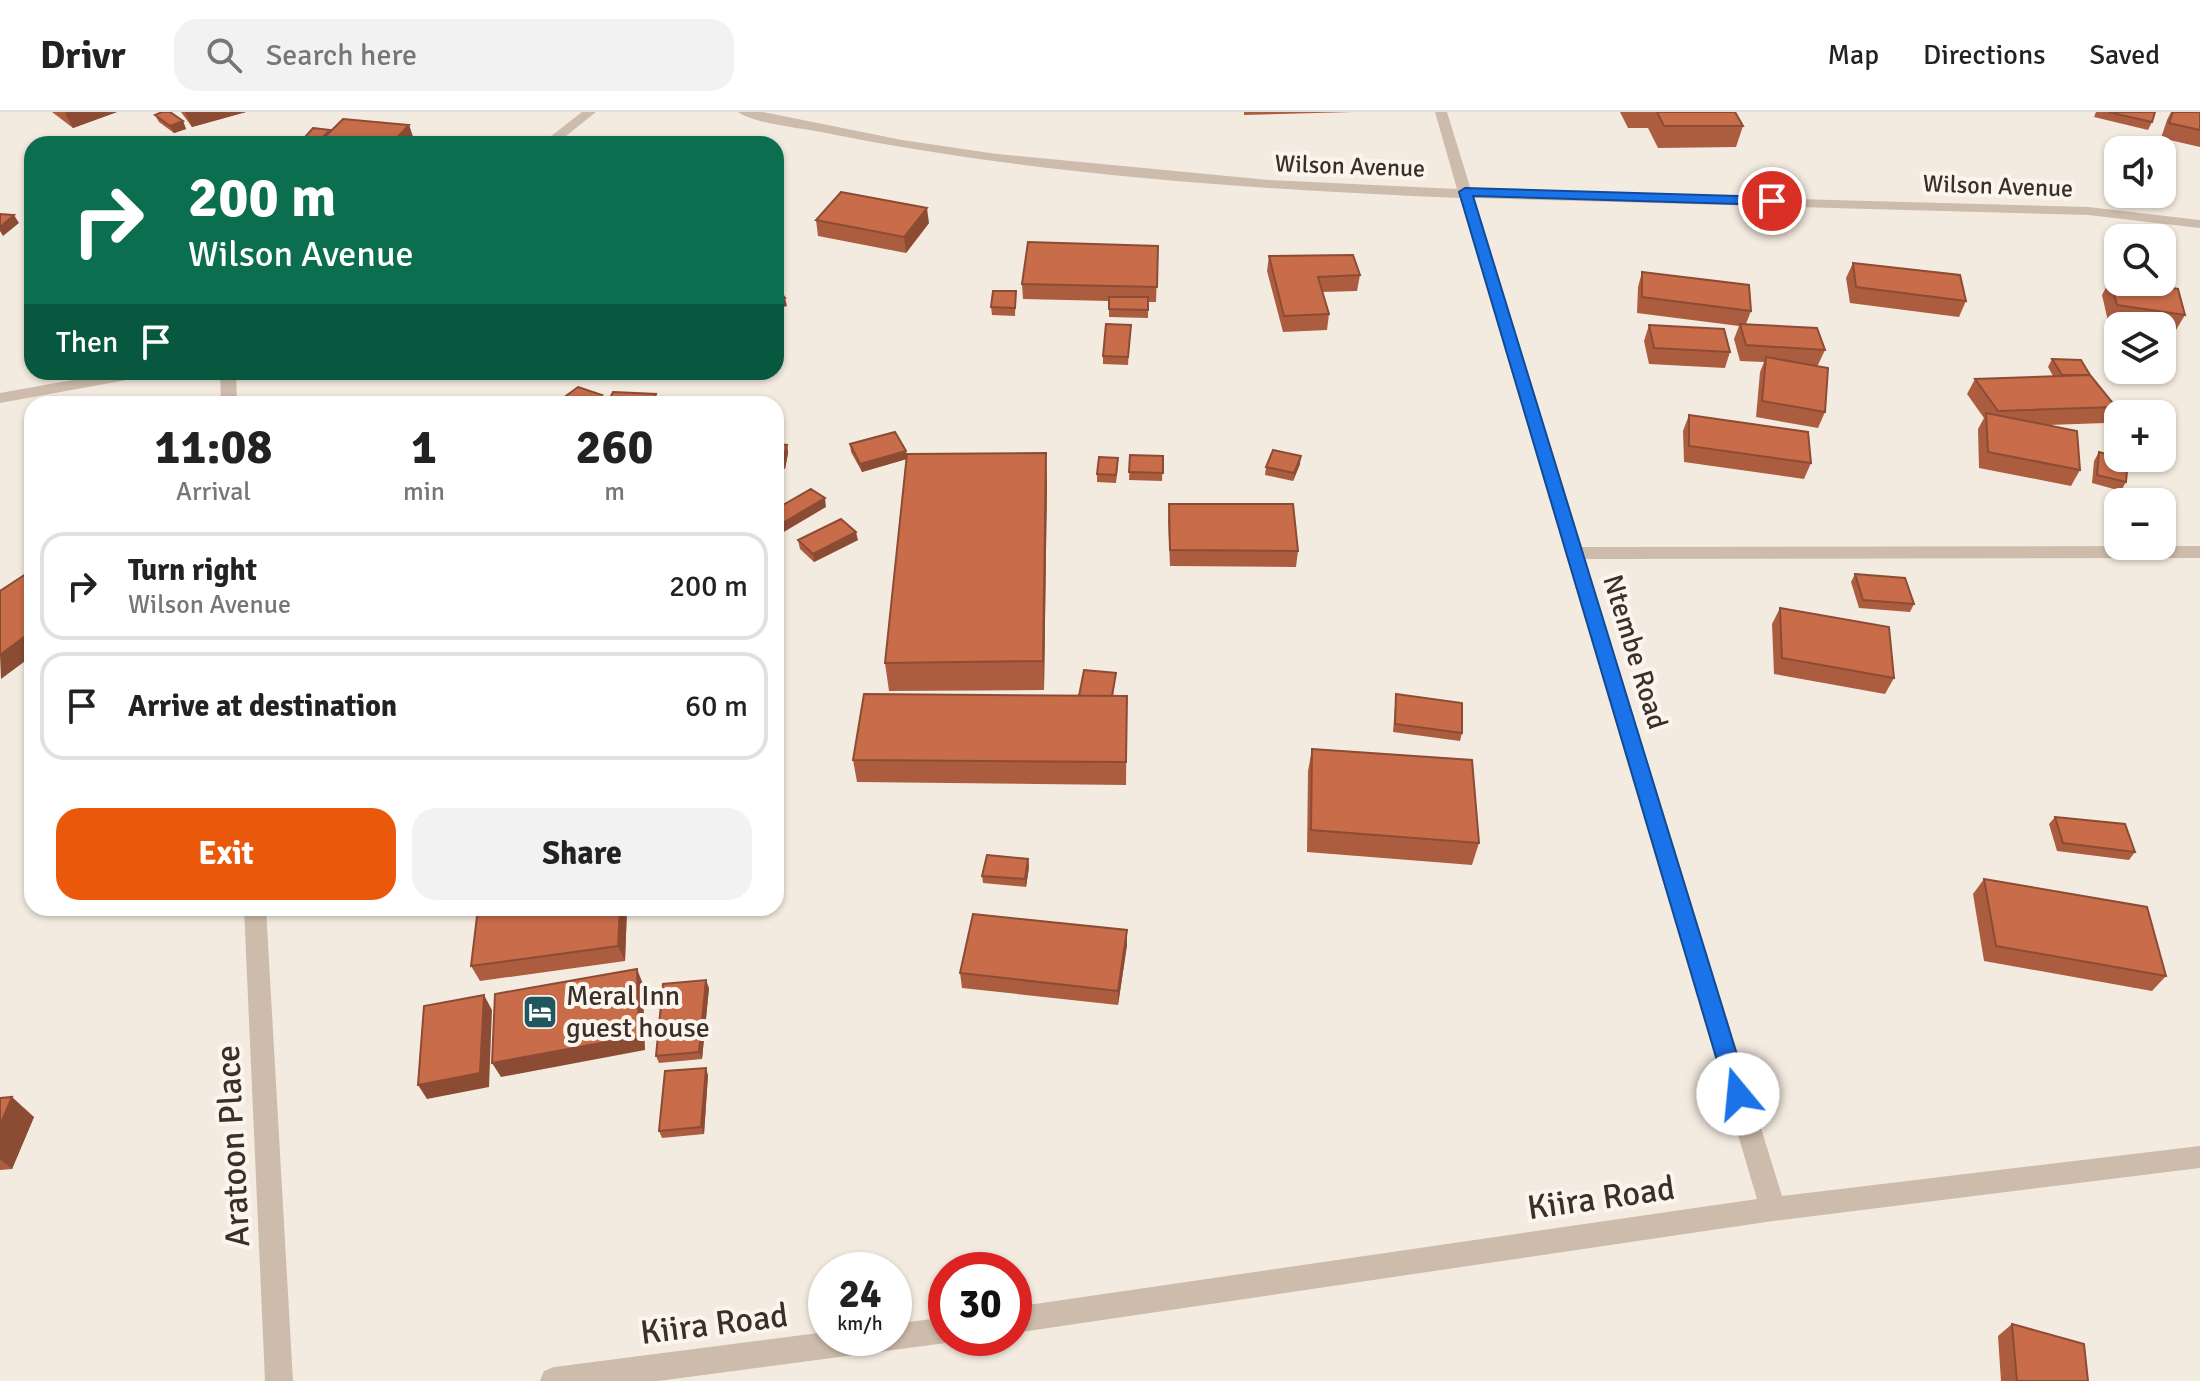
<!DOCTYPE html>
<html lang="en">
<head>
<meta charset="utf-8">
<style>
  body { margin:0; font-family:Signika,sans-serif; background:#f2f2f2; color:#222; height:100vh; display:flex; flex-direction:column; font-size:30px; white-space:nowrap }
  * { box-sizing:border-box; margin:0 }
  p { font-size:26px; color:#767676 }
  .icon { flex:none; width:44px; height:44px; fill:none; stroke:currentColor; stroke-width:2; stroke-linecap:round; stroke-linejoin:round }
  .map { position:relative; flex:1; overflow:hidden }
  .details { position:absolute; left:24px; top:284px; width:760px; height:520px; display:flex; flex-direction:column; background:#fff; border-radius:24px; box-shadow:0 2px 6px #0004 }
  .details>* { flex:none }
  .guide { position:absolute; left:24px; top:24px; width:760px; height:244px; border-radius:24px; box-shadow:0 2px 6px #0004; background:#0b6e4f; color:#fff; overflow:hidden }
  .buttons { position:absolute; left:2104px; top:24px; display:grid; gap:16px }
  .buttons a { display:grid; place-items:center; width:72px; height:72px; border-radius:16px; background:#fff; box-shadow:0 2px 6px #0004; font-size:40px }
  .speed { position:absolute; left:808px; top:1140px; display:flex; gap:16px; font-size:40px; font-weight:700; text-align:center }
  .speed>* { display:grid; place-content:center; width:104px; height:104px; border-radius:50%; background:#fff; box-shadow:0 2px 6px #0004; line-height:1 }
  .speed small { font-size:20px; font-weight:400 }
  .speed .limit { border:12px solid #d22; background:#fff; color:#111 }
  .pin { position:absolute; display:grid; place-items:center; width:68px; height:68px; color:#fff; margin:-34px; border:4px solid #fff; border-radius:50%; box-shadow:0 2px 8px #0007 }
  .me { position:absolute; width:88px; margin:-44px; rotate:343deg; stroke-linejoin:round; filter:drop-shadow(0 0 6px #0008) }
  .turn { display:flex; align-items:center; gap:28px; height:168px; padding:0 32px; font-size:36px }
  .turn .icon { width:104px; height:104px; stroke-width:2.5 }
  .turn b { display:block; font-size:56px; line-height:68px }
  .then { display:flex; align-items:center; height:76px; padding:0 32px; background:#0003; gap:16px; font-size:30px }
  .eta { display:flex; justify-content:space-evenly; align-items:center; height:136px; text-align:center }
  .eta b { font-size:48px; font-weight:800; line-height:56px }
  .primary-button { display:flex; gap:16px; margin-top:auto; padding:16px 32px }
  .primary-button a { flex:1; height:92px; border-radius:24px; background:#ea580c; color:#fff; font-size:32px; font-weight:800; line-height:92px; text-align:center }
  .primary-button a+a { background:#f2f2f2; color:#222 }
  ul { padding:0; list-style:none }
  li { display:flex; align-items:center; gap:24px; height:108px; margin:0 16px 12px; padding:0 16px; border:4px solid #e0e0e0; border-radius:24px }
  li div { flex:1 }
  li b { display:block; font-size:30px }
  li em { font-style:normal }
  header { display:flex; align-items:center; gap:48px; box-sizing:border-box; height:112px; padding:0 40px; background:#fff; border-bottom:2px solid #e0e0e0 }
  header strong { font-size:38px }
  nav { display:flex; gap:44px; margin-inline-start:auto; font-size:28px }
  .search { width:560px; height:72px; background:#f2f2f2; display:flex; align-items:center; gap:20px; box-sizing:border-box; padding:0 28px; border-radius:24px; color:#767676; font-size:30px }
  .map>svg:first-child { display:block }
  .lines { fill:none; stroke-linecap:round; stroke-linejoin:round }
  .street { fill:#cdbcab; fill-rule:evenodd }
  .wall { fill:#ac5d40 }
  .shaded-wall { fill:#8c4c34 }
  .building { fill:#c86c4a; stroke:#8c4c34; stroke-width:2 }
  .route { fill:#1a73e8; stroke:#114b97; stroke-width:2 }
  .labels { text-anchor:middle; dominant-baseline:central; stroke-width:8; stroke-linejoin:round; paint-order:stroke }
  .far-street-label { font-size:24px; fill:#3a302a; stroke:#fbf5ed }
  .street-label { font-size:28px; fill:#3a302a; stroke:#fbf5ed }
  .poi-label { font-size:28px; fill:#3a302a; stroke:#fbf5ed; text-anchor:start }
  .near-street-label { font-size:34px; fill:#3a302a; stroke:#fbf5ed }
</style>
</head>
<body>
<header>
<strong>Drivr</strong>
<div class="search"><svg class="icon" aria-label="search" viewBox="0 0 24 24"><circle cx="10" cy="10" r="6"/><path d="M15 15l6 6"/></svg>Search here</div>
<nav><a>Map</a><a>Directions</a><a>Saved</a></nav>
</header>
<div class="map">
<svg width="2200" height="1269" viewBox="0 0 2200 1269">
  <rect width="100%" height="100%" fill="#f4ebe0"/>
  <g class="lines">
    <path class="street" d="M582 0H596L556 32H541Z
      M738 0H763L902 28 997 42 1269 68 1457 77 1435 0H1447L1471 78 2088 95 2200 108V116L2088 103 1474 86 1582 435 2200 434V446L1585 447 1782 1084 2200 1034V1056L1773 1109 1014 1221V1195L1757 1087 1460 86C1248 77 1034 63 826 21 804 16 754 12 738 0Z
      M117 260H151L143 265 0 291V281Z
      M220 260H236L237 292H221Z
      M244 796H266L293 1269H265Z
      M946 1205V1226H956L946 1231 658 1269H540L544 1259 554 1255 826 1220V1226H894V1212Z"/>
  </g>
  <path class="wall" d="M52 0H117L73 16Z
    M181 0H246L192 15Z
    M1244 0H1353L1244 3Z
    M1620 0H1735L1743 14 1736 35 1658 36 1648 16H1628Z
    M2096 0H2155L2152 10 2148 18 2094 5Z
    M2171 0H2200V35L2161 26 2167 8Z
    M155 3 183 9 186 17 174 21 159 10Z
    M409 13 414 28 411 32H296L305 29 304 26 330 18Z
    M816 108 929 111 906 141 818 124Z
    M1158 134 1156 190H1148V206L1109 205V189L1023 187 1022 172Z
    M1269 144 1360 163 1357 179 1322 180 1329 202 1327 218 1283 220 1267 159Z
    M1853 151 1966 189 1959 205 1850 191 1846 166Z
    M1642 160 1751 199 1746 212 1825 238 1818 253H1812L1825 300 1818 316 1756 305 1760 260 1764 250 1740 249 1734 227 1739 214 1637 201 1638 175Z
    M2110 168 2185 203 2176 218 2162 216V214H2144L2108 209 2102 183Z
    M1016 179 1015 204 992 203 991 195Z
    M1649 213 1730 240 1725 256 1649 252 1644 229Z
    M1130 221 1128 253 1103 252V244Z
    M2052 247 2090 264 2116 295 2106 311 2048 313 2080 358 2071 374 1979 356 1978 317 1984 306 1967 282 1975 267 2053 264 2048 255Z
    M1689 303 1811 351 1804 367 1684 350 1683 319Z
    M776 332 787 333 788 341 785 357H776Z
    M850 332 1047 369 1044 578 889 579 885 551 906 347 862 360 851 340Z
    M2099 340 2126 370 2121 379 2092 371 2094 349Z
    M1130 343 1163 344 1162 369 1129 368Z
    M1300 352 1293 369 1265 363 1266 355Z
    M1118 354 1116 371 1097 370V362Z
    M1169 392 1298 439 1296 455 1170 454 1168 408Z
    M798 428H858L814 450 800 437Z
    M1855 462 1914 492 1910 500 1859 496 1851 470Z
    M1780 496 1894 566 1885 582 1774 562 1772 512Z
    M1116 561 1113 584H1127L1126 673 857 670 853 648 1079 584Z
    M1396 582 1462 621 1460 629 1393 620Z
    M1312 637 1479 731 1472 753 1307 740 1308 659Z
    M2055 705 2135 740 2129 748 2057 739 2049 712Z
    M1028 747 1029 755 1026 775 983 771 982 764Z
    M1984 767 2166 864 2152 879 1984 849 1973 782Z
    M478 796H627L625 849 480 869 471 854Z
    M1127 818V833L1118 893 962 876 960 861Z
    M709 876 702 947 659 951 656 944Z
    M708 963 704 1022 662 1026 659 1019Z
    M0 986 34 1005 12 1057 0 1058Z
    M2012 1212 2088 1269H2001L1998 1224Z"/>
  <path class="shaded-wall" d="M68 0H117L73 16 65 1Z
    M185 0H246L192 15Z
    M183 9 186 17 174 21 170 14Z
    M409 13 414 28 411 32H391Z
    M927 96 929 111 906 141 904 125Z
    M14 103 19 111 3 124 0 119V115Z
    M785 186 787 194 776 197V189Z
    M656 282 658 290 657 292H652Z
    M602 283 604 292H590Z
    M787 333 788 341 785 357 783 348Z
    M906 339 907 347 862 360 860 352Z
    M1046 341 1047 369 1044 578 1043 549Z
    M1301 344 1300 352 1293 369 1294 361Z
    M825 386 826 395 777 424 776 415Z
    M856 420 858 428 814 450 813 442Z
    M32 519V544L1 567 0 543Z
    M1028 747 1029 755 1026 775 1025 767Z
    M620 796H627L625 849 618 834Z
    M1127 818V833L1118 893V879Z
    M637 857 643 872 645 938 501 965 492 951Z
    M706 868 709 876 702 947 699 940Z
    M484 883 492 898 489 975 427 987 418 973Z
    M706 956 708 963 704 1022 701 1015Z
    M12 985 34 1005 12 1057 0 1047V1013Z"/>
  <path class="building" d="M162 0H170L183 9 170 14 155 3Z
    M1657 0H1735L1743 14H1664Z
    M2108 0H2155L2152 10Z
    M2173 0H2200V18L2169 11Z
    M343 7 409 13 391 32H359L321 29Z
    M313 16 330 18 321 27 304 26Z
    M301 28 319 32H296Z
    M841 80 927 96 904 125 816 108Z
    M0 102 14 103 0 115Z
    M1028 130 1158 134 1157 175 1022 172Z
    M1353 143 1360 163 1318 165 1329 202 1284 204 1269 144Z
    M1853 151 1960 163 1966 189 1856 175Z
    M1642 160 1749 173 1751 199 1642 185Z
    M2110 168 2118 169V170H2128L2178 177 2185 203 2117 193Z
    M776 174 785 186 776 189Z
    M993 179H1016L1015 196 991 195Z
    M1109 185H1148V198L1109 197Z
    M1106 212 1131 213 1128 245 1103 244Z
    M1740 212 1817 216 1825 238 1746 233Z
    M1649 213 1724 217 1730 240 1654 236Z
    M1766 245 1828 256 1825 300 1762 289Z
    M2052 247 2081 248 2090 263H2062Z
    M2090 263 2116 295 1998 299 1975 267Z
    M578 275 602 283 590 292H555Z
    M613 280 656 282 652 292H607Z
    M1986 301 2077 319 2080 358 1988 340Z
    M1689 303 1808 320 1811 351 1689 334Z
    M895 320 906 339 860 352 850 332Z
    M776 332 787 333 783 348H776Z
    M1273 338 1301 344 1294 361 1266 355Z
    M2099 340 2128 348 2126 370 2097 363Z
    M1046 341 1043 549 885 551 907 342Z
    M1130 343 1163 344V361L1129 360Z
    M1099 345 1118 346 1116 363 1097 362Z
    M811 377 825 386 776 415V397Z
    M1169 392H1293L1298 439 1170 438Z
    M841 407 856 420 813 442 798 428Z
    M32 458V494L28 496 32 498V519L0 543V479Z
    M1855 462 1905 466 1914 492 1863 488Z
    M1780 496 1889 515 1894 566 1782 546Z
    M1084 558 1116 561 1112 584H1079Z
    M864 582 1127 584 1126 650 853 648Z
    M1396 582 1462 591V621L1395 612Z
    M1312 637 1472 648 1479 731 1311 718Z
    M2055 705 2125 712 2135 740 2063 731Z
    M987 743 1028 747 1025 767 982 764Z
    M1984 767 2147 795 2166 864 1996 834Z
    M478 796H620L618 834 471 854Z
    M973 802 1127 818 1118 879 960 861Z
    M637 857 639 924 492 951 495 882Z
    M706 868 699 940 656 944 663 872Z
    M484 883 480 961 418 973 424 894Z
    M706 956 701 1015 659 1019 665 959Z
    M12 985 0 1013V986Z
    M2012 1212 2084 1232 2088 1269H2017Z"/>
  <path class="route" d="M1465 76 1772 85 1779 89 1772 93 1473 84 1749 982 1746 989 1738 991 1730 989 1727 982 1459 80Z"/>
  <defs>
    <g id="hotel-square" transform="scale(1.8)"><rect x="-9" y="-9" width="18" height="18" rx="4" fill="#1e575d" stroke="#fbf5ed"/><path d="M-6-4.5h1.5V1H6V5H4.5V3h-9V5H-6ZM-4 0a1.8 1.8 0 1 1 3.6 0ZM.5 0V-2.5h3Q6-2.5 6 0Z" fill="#fff"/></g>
  </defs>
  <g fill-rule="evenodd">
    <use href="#hotel-square" x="540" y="900"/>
  </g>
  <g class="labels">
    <g class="far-street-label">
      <text transform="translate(1350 54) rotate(2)">Wilson Avenue</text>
      <text transform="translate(1998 74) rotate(2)">Wilson Avenue</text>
    </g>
    <g class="street-label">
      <text transform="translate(1635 540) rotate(73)">Ntembe Road</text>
    </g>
    <g class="poi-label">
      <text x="566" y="884">Meral Inn<tspan x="566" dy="32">guest house</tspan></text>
    </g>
    <g class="near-street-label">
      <text transform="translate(233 1034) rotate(-93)">Aratoon Place</text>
      <text transform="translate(1601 1086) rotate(-8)">Kiira Road</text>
      <text transform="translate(714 1212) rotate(-7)">Kiira Road</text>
    </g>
  </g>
</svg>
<div class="buttons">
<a><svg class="icon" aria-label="sound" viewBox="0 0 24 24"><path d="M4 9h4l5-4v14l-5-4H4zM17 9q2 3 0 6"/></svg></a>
<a><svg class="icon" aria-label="search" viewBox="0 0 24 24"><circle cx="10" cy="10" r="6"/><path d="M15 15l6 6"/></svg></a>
<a><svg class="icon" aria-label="layers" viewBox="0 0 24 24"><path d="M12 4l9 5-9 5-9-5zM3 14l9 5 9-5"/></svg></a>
<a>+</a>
<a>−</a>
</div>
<div class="speed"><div>24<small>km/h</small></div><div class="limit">30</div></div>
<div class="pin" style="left:1772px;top:89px;background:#d93025"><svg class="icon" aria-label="arrive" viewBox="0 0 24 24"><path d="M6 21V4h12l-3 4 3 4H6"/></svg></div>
<svg class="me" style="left:1738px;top:982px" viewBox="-20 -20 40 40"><circle r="19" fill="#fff"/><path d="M0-13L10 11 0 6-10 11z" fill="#1a73e8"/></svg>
<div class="guide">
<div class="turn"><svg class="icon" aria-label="right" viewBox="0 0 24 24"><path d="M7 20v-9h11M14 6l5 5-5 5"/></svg><div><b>200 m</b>Wilson Avenue</div></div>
<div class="then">Then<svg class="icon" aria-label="arrive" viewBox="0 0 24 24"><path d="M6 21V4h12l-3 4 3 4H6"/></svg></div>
</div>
<section class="details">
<div class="eta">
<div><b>11:08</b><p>Arrival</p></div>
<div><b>1</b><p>min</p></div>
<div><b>260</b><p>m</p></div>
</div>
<ul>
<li><svg class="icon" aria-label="right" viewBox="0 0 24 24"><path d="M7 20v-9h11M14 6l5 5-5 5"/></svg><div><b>Turn right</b><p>Wilson Avenue</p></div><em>200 m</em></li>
<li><svg class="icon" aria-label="arrive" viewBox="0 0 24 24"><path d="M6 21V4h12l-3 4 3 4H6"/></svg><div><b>Arrive at destination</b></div><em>60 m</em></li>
</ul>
<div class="primary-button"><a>Exit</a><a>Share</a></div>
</section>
</div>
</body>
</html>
